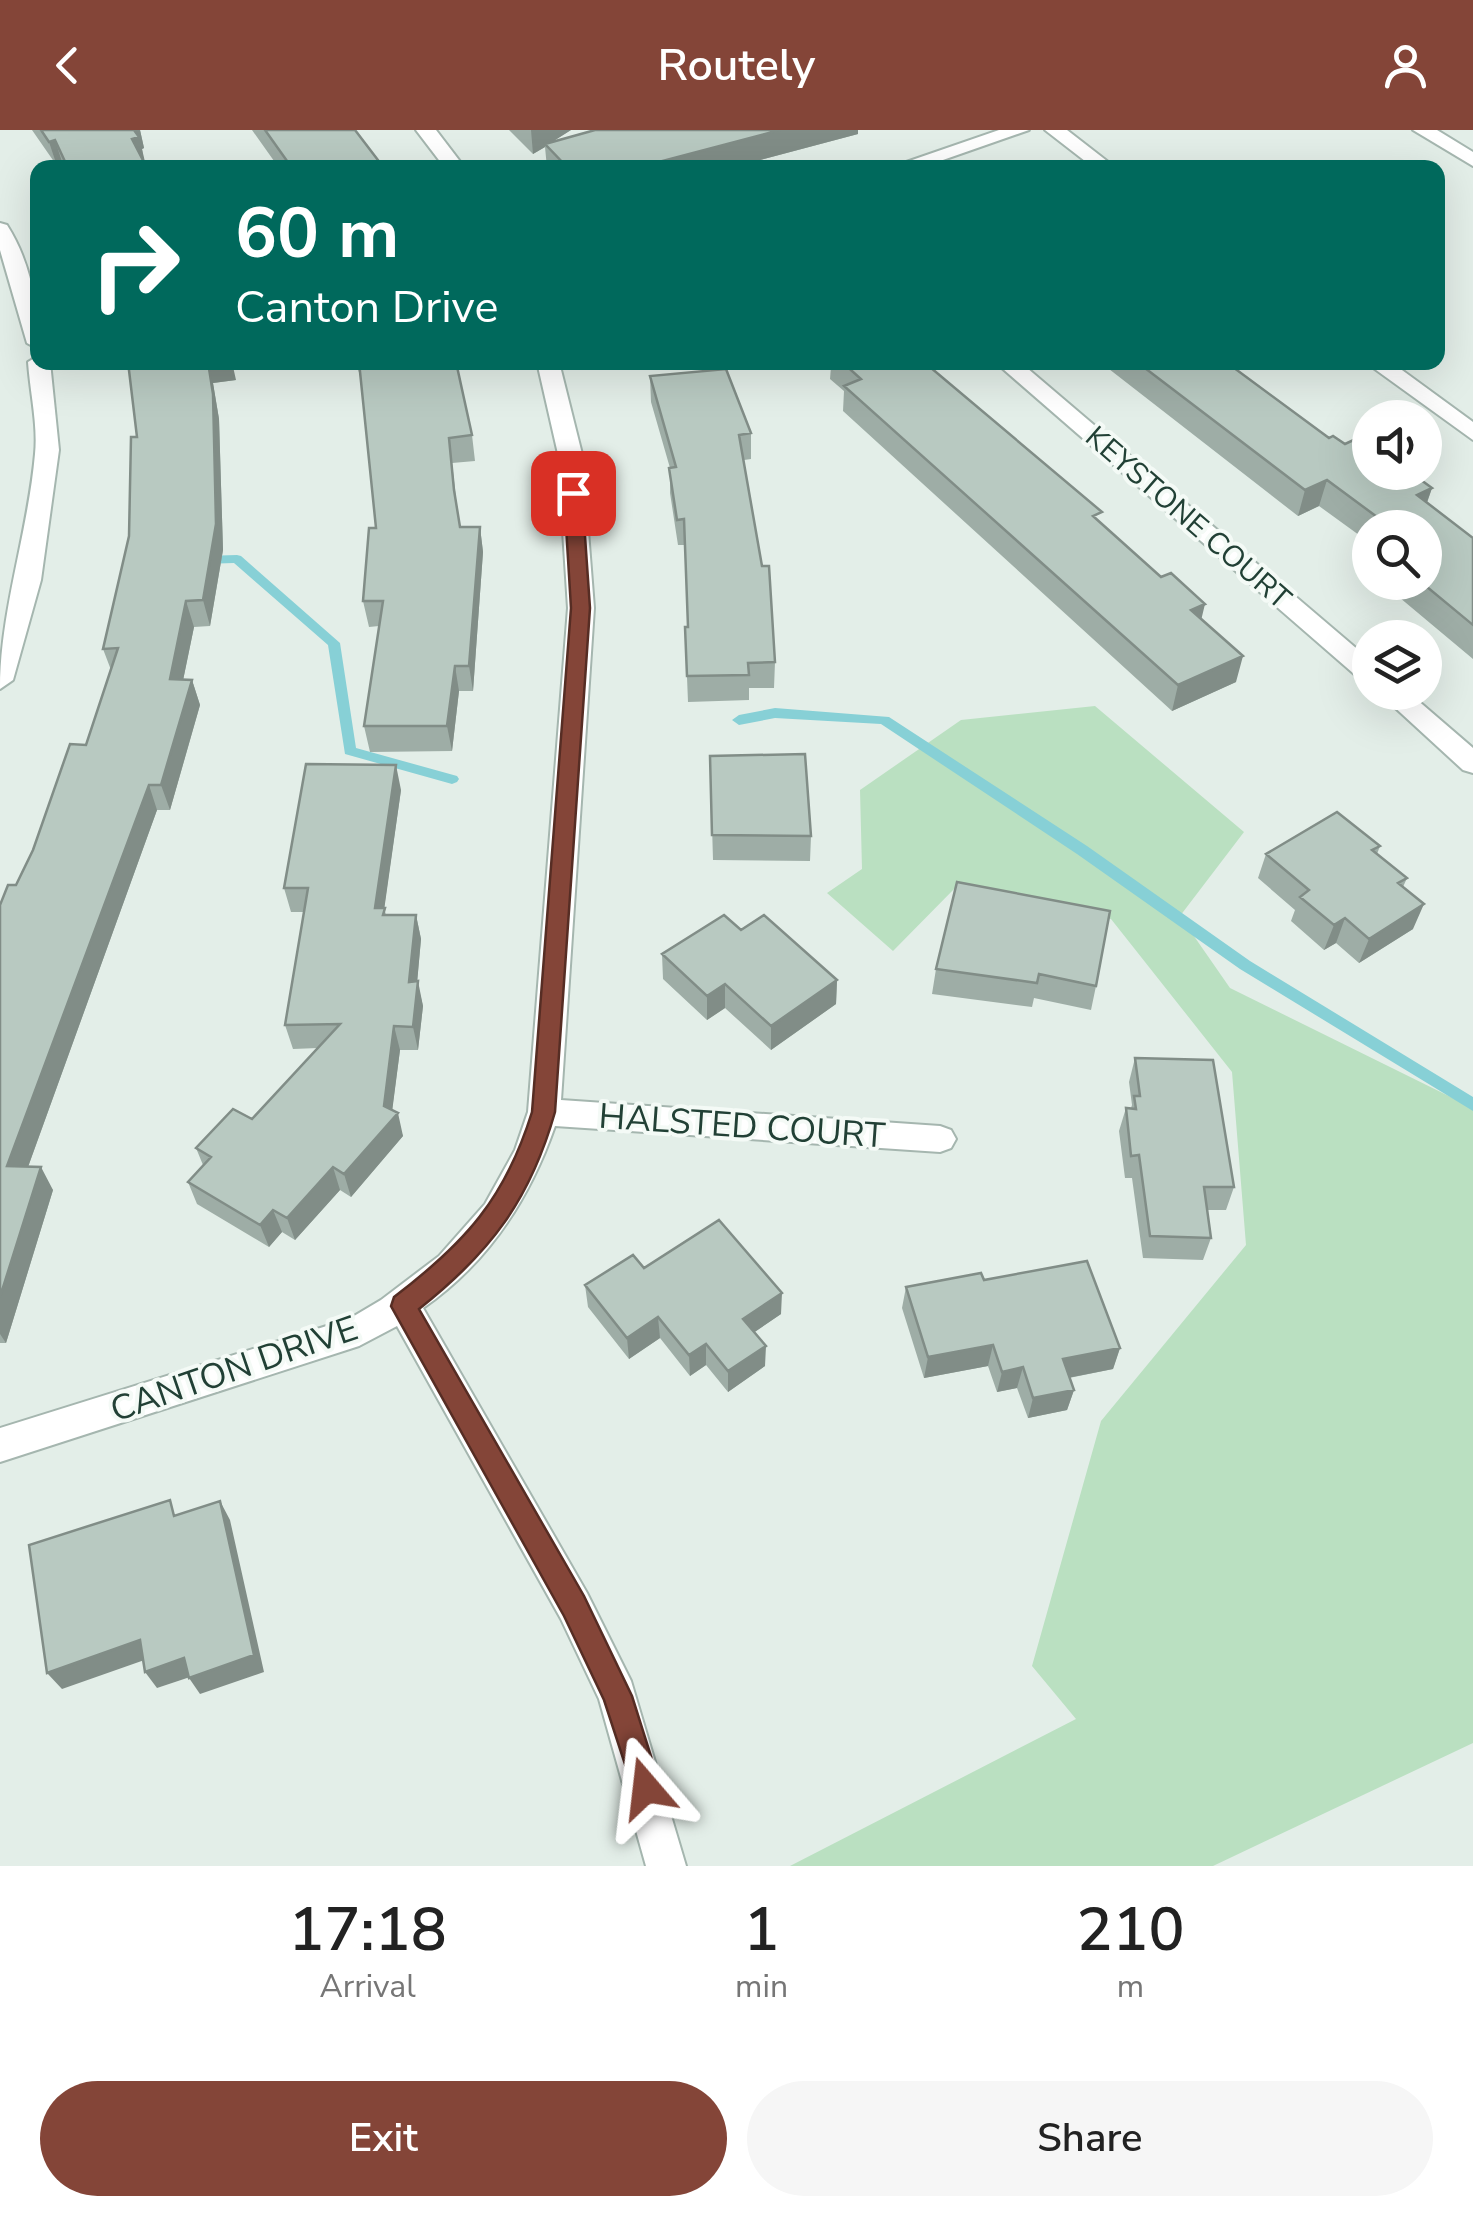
<!DOCTYPE html>
<html lang="en">
<head>
<meta charset="utf-8">
<style>
  body { margin:0; font-family:"Nunito Sans",sans-serif; background:#f6f6f6; color:#222; height:100vh; display:flex; flex-direction:column; font-size:38px; white-space:nowrap }
  * { box-sizing:border-box; margin:0 }
  p { font-size:32px; color:#767676 }
  .icon { flex:none; width:55px; height:55px; fill:none; stroke:currentColor; stroke-width:2; stroke-linecap:round; stroke-linejoin:round }
  .map { position:relative; height:1736px; overflow:hidden }
  .side { display:flex; flex-direction:column; background:#fff; flex:1 }
  .side>* { flex:none }
  .guide { position:absolute; left:30px; top:30px; width:1415px; height:210px; border-radius:20px; box-shadow:0 10px 40px #0002; background:#00695c; color:#fff; overflow:hidden }
  .buttons { position:absolute; left:1352px; top:270px; display:grid; gap:20px }
  .buttons a { display:grid; place-items:center; width:90px; height:90px; border-radius:50%; background:#fff; box-shadow:0 10px 40px #0002; font-size:50px }
  .pin { position:absolute; display:grid; place-items:center; width:85px; height:85px; color:#fff; margin:-42px; border-radius:20px; box-shadow:0 5px 15px #0006 }
  .me { position:absolute; width:110px; margin:-55px; rotate:343deg; stroke-linejoin:round; filter:drop-shadow(0 0 8px #0008) }
  .turn { display:flex; align-items:center; gap:35px; height:210px; padding:0 40px; font-size:45px }
  .turn .icon { width:130px; height:130px; stroke-width:2.5 }
  .turn b { display:block; font-size:70px; line-height:85px }
  .eta { display:flex; justify-content:space-evenly; align-items:center; height:170px; text-align:center }
  .eta b { font-size:60px; font-weight:600; line-height:70px }
  .button { display:flex; gap:20px; margin-top:auto; padding:20px 40px }
  .button a { flex:1; height:115px; border-radius:60px; background:#844538; color:#fff; font-size:40px; font-weight:600; line-height:115px; text-align:center }
  .button a+a { background:#f6f6f6; color:#222 }
  header { display:flex; justify-content:space-between; align-items:center; height:130px; padding:0 40px; background:#844538; color:#fff; font-size:45px; font-weight:600 }
  .map>svg:first-child { display:block }
  .green { fill:#bae0c1 }
  .lines { fill:none; stroke-linecap:round; stroke-linejoin:round }
  .stream { fill:#87d0d6; fill-rule:evenodd }
  .minor-casing { stroke:#a5b6af; stroke-width:4 }
  .minor { fill:#fff; fill-rule:evenodd }
  .wall { fill:#9eada6 }
  .shaded-wall { fill:#818d87 }
  .building { fill:#b8c9c1; stroke:#818d87; stroke-width:2.5 }
  .route { fill:#844538; stroke:#562d24; stroke-width:2.5 }
  .labels { text-anchor:middle; dominant-baseline:central; stroke-width:8; stroke-linejoin:round; paint-order:stroke }
  .far-street-label { font-size:30px; fill:#214035; stroke:#f4faf6 }
  .street-label { font-size:35px; fill:#214035; stroke:#f4faf6 }
</style>
</head>
<body>
<header><svg class="icon" aria-label="back" viewBox="0 0 24 24"><path d="M15 5l-7 7 7 7"/></svg>Routely<svg class="icon" aria-label="person" viewBox="0 0 24 24"><circle cx="12" cy="8" r="4"/><path d="M4 21q1-7 8-7t8 7"/></svg></header>
<div class="map">
<svg width="1473" height="1736" viewBox="0 0 1473 1736">
  <rect width="100%" height="100%" fill="#e3eee8"/>
  <path class="green" d="M1095 576 1244 702 1180 786 1230 858 1473 978V1613L1213 1736H790L1076 1589 1032 1536 1101 1291 1246 1115 1232 942 1111 789 958 755 893 821 827 763 862 739 860 660 961 590Z"/>
  <g class="lines">
    <path class="stream" d="M237 425 241 426 340 513 356 618 457 646 459 649 457 652 452 654 345 624 328 515 234 433 203 434 197 430 203 426Z
      M775 578 889 587 1087 716 1250 831 1473 967V981L1240 839 1077 724 881 594 775 588 739 595 732 590 739 585Z"/>
    <g class="minor-casing">
      <path id="minor" d="M416 0H436L465 38H445Z
        M999 0H1029L920 38H889Z
        M1045 0H1067L1116 38H1094Z
        M1413 0H1437L1473 22V36Z
        M0 93 7 95C31 133 38 175 38 219L27 213 0 120Z
        M38 226V232H50L59 320 41 450 13 550 0 559C0 480 28 404 35 324 38 295 30 262 28 232Z
        M537 232H559L582 324 594 478 561 970 940 996 951 1000 956 1009 951 1018 940 1022 555 996C529 1070 488 1133 423 1178L587 1463 631 1551 686 1736H646L599 1569 561 1489 397 1196 359 1216 0 1332V1298L349 1189 381 1170 439 1126 485 1074 515 1020 528 982 568 478 558 324Z
        M995 232H1020L1370 530V553L1361 550Z
        M1365 232H1391L1473 292V310Z
        M1378 562H1408L1473 618V643L1463 640Z"/>
    </g>
    <use href="#minor" class="minor"/>
  </g>
  <path class="wall" d="M32 0H140L144 18 142 19 144 32 147 38H64L63 35 57 36Z
    M252 0H355L384 38H279Z
    M509 0H571L553 11 858 4 730 38H547L545 17 533 24Z
    M128 232 236 250 213 253 219 289 223 420 210 496 194 497 183 550H192L200 575 170 680H157L28 1037 53 1060 6 1213H0V775L16 755 86 615 111 540 103 519 129 406 137 307Z
    M356 232H456L472 305 475 331 452 333 457 377 460 397H480L483 422 473 561H459L452 621 370 622 364 596 379 496 369 497 363 471 376 398 360 246Z
    M827 232H924L1100 392 1201 489 1236 552 1172 581 843 281 844 261 830 249 831 237Z
    M1100 232H1226L1329 308 1345 314 1432 358 1427 373 1473 408V529L1381 452H1425V398H1370V413L1319 376 1298 386Z
    M650 246 751 303V329L744 330 775 532 774 558H749V570L688 572 685 497H688L685 415H678L670 363V338L651 272Z
    M710 626 811 706 810 731 713 730Z
    M401 660 384 778 386 785H416L421 809 417 852 423 876 418 920H400L392 980 403 1006 351 1067 340 1060 295 1110 282 1102 269 1117 197 1074 188 1052 203 1035 196 1018 252 989 318 918 293 919 285 895 304 782H291L284 758Z
    M1380 716 1377 724 1407 748 1403 757 1413 799 1359 833 1336 813 1324 820 1291 791 1295 780 1258 748 1266 724Z
    M957 752 1096 856 1091 880 1034 868 1032 877 932 864 936 839Z
    M741 800 837 850 836 874 771 920 725 878 707 890 663 849 662 824Z
    M1135 928 1234 1057 1226 1080H1207L1211 1108 1203 1130 1143 1128 1132 1048H1125L1119 1001 1126 978H1131L1132 975 1129 952Z
    M984 1150 1120 1218 1113 1239 1069 1248 1074 1260 1067 1280 1028 1288 1017 1258 997 1262 988 1236 924 1248 902 1178 906 1157Z
    M585 1155 781 1184 754 1202 765 1236 728 1262 706 1235 690 1246 660 1208 629 1229 588 1177Z"/>
  <path class="shaded-wall" d="M132 0H140L144 18 142 19 145 32 139 33 132 9Z
    M531 0H571L546 16 545 14V17L533 24Z
    M780 0H858V4L730 38H636Z
    M55 10 63 35 57 36 49 12Z
    M208 232H232L236 250 213 253 219 289 223 420 210 496 203 470Z
    M1327 350 1319 376 1298 386 1305 360Z
    M1432 358 1423 383 1417 365Z
    M480 397 483 422 473 561 469 536Z
    M186 471 194 497 178 575 170 549Z
    M1205 474 1199 499 1191 480Z
    M1243 526 1236 552 1172 581 1178 555Z
    M455 536 459 561 452 621 447 596Z
    M192 550 200 575 170 680 161 655Z
    M396 635 401 660 381 802 375 778Z
    M149 655 157 680 20 1059 7 1036Z
    M1424 774 1413 799 1359 833 1369 809Z
    M416 785 421 809 415 876 409 852Z
    M1345 788 1336 813 1324 820 1334 795Z
    M837 850 836 874 771 920V896Z
    M418 851 423 876 418 920 413 897Z
    M725 854V878L707 890V866Z
    M394 896 400 920 391 990 398 983 403 1006 351 1067 344 1044 384 976Z
    M41 1037 53 1060 6 1213 0 1204V1167Z
    M333 1037 340 1060 295 1110 287 1088Z
    M273 1080 282 1102 269 1117 260 1095Z
    M782 1163 781 1184 743 1210V1189Z
    M658 1187 660 1208 629 1229 627 1208Z
    M706 1214V1235L690 1246 689 1225Z
    M993 1215 988 1236 924 1248 928 1227Z
    M766 1216 765 1236 728 1262V1241Z
    M1120 1218 1113 1239 1057 1250 1063 1229Z
    M1023 1237 1017 1258 997 1262 1002 1242Z
    M1074 1260 1067 1280 1028 1288 1033 1268Z
    M220 1371 230 1390 264 1542 200 1564 189 1548Z
    M140 1510 153 1527 62 1559 47 1543Z
    M184 1528 196 1545 157 1558 145 1542Z"/>
  <path class="building" d="M41 0H134L139 7 132 9 147 38H68L55 10 49 12Z
    M265 0H355L384 38H292Z
    M595 0H780L636 38H568L545 14Z
    M128 232H208L213 264 216 394 203 470 186 471 170 549 192 550 161 655H149L7 1036 41 1037 0 1167V775L8 755H16L33 720 70 614 86 615 118 518 103 519 129 406 131 307H137Z
    M359 232H456L472 305 449 308 454 360 460 397H480L469 536H455L447 596H364L383 471H363L369 398H376Z
    M842 232H924L1102 382 1093 386 1161 447 1171 443 1205 474 1191 480 1243 526 1178 555 844 256 861 249Z
    M1137 232H1226L1329 308 1333 306 1345 314 1360 307 1370 315V342H1410L1432 358 1417 365 1473 408V495L1421 452H1425V398H1392L1327 350 1305 360Z
    M726 239 751 303 739 305 762 436H769L775 532 748 533 749 545 687 546 685 497H688L684 389 677 390 669 338 676 337 650 246Z
    M805 624 811 706 712 705 710 626Z
    M306 634 396 635 375 778H385L383 785H416L409 852 418 851 413 897 394 896 384 976 398 983 344 1044 333 1037 287 1088 273 1080 260 1095 188 1052 211 1027 196 1018 233 979 252 989 340 894 285 895 308 758H284Z
    M1337 682 1380 716 1372 720 1407 748 1398 753 1424 774 1369 809 1345 788 1334 795 1300 767 1309 760 1266 724Z
    M957 752 1110 781 1096 856 1039 844 1037 853 936 839Z
    M724 785 741 800 764 785 837 850 771 896 725 854 707 866 662 824Z
    M1135 928 1213 930 1234 1057H1204L1211 1108 1150 1106 1139 1025 1131 1026 1126 978 1136 979 1134 966H1140Z
    M719 1090 782 1163 743 1189 766 1216 728 1241 706 1214 689 1225 658 1187 627 1208 585 1155 633 1125 644 1138Z
    M1087 1131 1120 1218 1063 1229 1074 1260 1033 1268 1023 1237 1002 1242 993 1215 928 1227 906 1157 981 1143 984 1150Z
    M170 1370 174 1386 220 1371 254 1525 189 1548 184 1528 145 1542 140 1510 47 1543 29 1415Z"/>
  <path class="route" d="M573 357 582 363 590 478 555 982C530 1070 491 1122 419 1179L584 1466 632 1566 661 1658 657 1668 646 1673 636 1668 604 1570 564 1486 391 1176 394 1167C465 1113 505 1069 532 982L571 478 564 363Z"/>
  <g class="labels">
    <g class="far-street-label">
      <text transform="translate(1188 388) rotate(41)">KEYSTONE COURT</text>
    </g>
    <g class="street-label">
      <text transform="translate(742 996) rotate(4)">HALSTED COURT</text>
      <text transform="translate(234 1239) rotate(-19)">CANTON DRIVE</text>
    </g>
  </g>
</svg>
<div class="buttons">
<a><svg class="icon" aria-label="sound" viewBox="0 0 24 24"><path d="M4 9h4l5-4v14l-5-4H4zM17 9q2 3 0 6"/></svg></a>
<a><svg class="icon" aria-label="search" viewBox="0 0 24 24"><circle cx="10" cy="10" r="6"/><path d="M15 15l6 6"/></svg></a>
<a><svg class="icon" aria-label="layers" viewBox="0 0 24 24"><path d="M12 4l9 5-9 5-9-5zM3 14l9 5 9-5"/></svg></a>
</div>
<div class="pin" style="left:573px;top:363px;background:#d93025"><svg class="icon" aria-label="arrive" viewBox="0 0 24 24"><path d="M6 21V4h12l-3 4 3 4H6"/></svg></div>
<svg class="me" style="left:646px;top:1658px" viewBox="-20 -20 40 40"><path d="M0-17L14 15 0 8-14 15z" fill="#844538" stroke="#fff" stroke-width="4"/></svg>
<div class="guide">
<div class="turn"><svg class="icon" aria-label="right" viewBox="0 0 24 24"><path d="M7 20v-9h11M14 6l5 5-5 5"/></svg><div><b>60 m</b>Canton Drive</div></div>
</div>
</div>
<section class="side">
<div class="eta">
<div><b>17:18</b><p>Arrival</p></div>
<div><b>1</b><p>min</p></div>
<div><b>210</b><p>m</p></div>
</div>
<div class="button"><a>Exit</a><a>Share</a></div>
</section>
</body>
</html>
